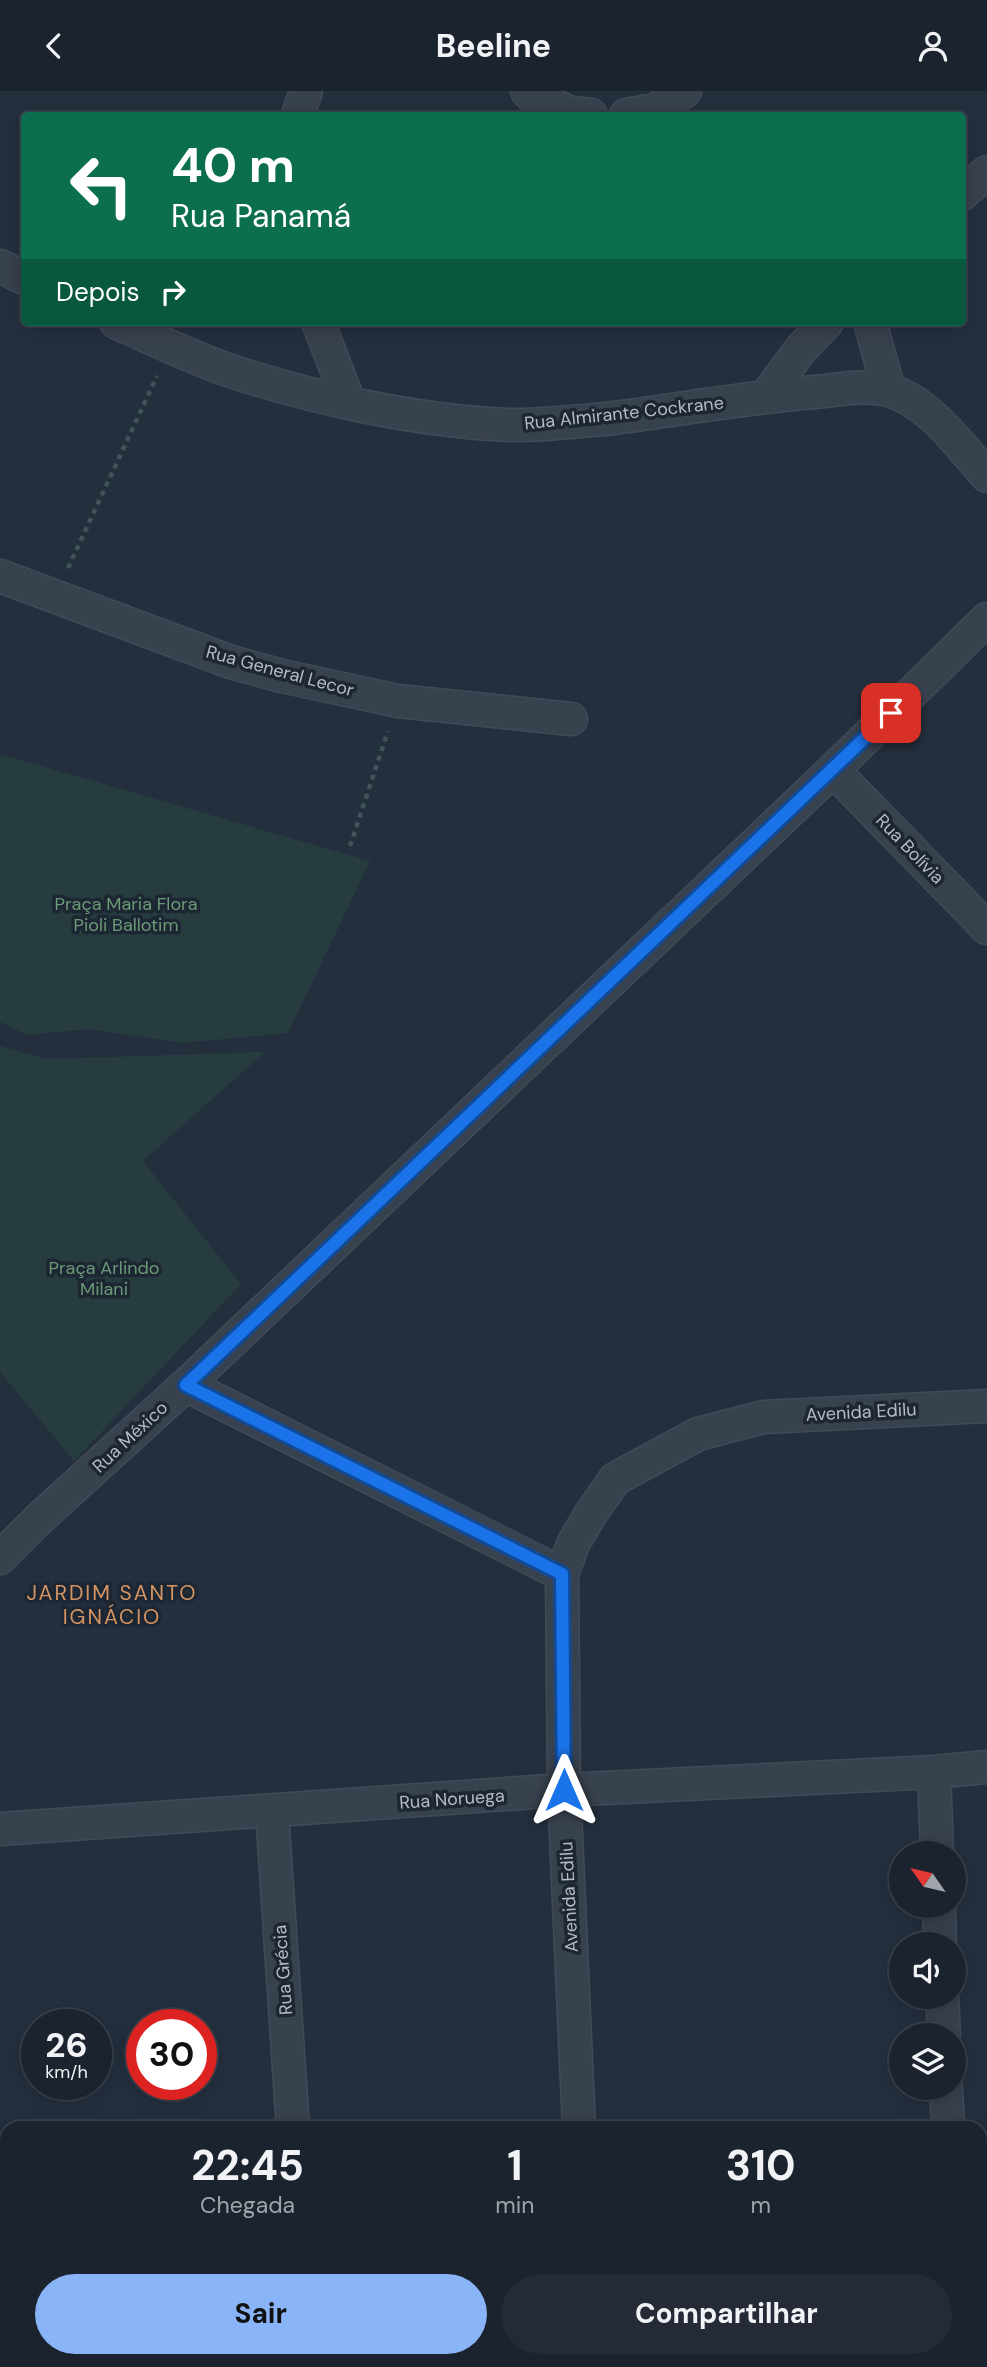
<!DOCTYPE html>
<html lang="pt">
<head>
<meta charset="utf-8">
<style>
  body { margin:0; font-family:"DM Sans",sans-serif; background:#242b36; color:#f1f3f6; height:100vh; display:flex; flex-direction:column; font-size:26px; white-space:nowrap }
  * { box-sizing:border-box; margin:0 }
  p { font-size:23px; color:#a0a4aa }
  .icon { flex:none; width:38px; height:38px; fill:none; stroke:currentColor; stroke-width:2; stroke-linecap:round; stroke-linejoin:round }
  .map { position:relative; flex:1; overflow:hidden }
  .details { position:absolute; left:0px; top:2030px; width:987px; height:247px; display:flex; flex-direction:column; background:#1b232e; border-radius:21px 21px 0 0; box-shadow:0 4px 18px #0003,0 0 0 2px #39404a }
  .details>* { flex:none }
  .top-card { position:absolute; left:21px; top:21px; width:945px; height:214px; border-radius:7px; box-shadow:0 4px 18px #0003,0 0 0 2px #39404a; background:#0b6e4f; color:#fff; overflow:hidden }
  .needle { width:46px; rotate:304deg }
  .tools { position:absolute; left:889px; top:1750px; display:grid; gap:14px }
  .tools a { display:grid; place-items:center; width:77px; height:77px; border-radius:50%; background:#1b232e; box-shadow:0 4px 18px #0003,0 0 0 2px #39404a; font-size:35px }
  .speed { position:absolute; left:21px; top:1918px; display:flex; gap:14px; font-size:35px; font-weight:700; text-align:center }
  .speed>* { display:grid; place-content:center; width:91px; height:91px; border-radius:50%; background:#1b232e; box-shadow:0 4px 18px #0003,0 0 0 2px #39404a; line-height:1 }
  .speed small { font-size:18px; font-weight:400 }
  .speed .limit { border:10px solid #d22; background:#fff; color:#111 }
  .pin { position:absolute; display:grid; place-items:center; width:60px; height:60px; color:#fff; margin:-30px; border-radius:14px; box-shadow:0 4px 10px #0006 }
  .me { position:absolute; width:77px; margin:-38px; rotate:0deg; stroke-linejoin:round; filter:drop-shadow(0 0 5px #0008) }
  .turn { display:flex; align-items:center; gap:24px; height:147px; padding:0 35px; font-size:32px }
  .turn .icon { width:91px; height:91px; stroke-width:2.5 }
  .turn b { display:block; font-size:49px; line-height:60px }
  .then { display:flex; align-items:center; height:66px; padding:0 35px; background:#0003; gap:14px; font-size:26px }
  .eta { display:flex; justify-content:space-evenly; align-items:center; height:119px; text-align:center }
  .eta b { font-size:42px; font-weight:700; line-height:49px }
  .primary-button { display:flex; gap:14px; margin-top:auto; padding:14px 35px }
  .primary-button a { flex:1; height:80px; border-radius:42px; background:#8ab4f8; color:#111; font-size:28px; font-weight:700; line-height:80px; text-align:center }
  .primary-button a+a { background:#242b36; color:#f1f3f6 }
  header { display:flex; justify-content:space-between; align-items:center; height:91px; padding:0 35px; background:#1b232e; font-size:32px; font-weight:700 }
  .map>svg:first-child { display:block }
  .green { fill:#263c3f }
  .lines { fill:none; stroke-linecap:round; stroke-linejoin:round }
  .minor-casing { stroke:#414a57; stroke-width:35 }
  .path { stroke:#3f5557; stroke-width:4.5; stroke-dasharray:5 5; stroke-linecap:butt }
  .minor { stroke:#38414e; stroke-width:32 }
  .route-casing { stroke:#114b97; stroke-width:18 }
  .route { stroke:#1a73e8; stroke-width:12 }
  .labels { text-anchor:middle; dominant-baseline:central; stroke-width:7; stroke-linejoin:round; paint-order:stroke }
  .street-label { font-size:18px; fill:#b4bcc9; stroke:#1d2633 }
  .park-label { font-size:18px; fill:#6b9a76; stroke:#1d2633 }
  .quarter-label { font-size:21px; letter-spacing:2px; fill:#d59563; stroke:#1d2633 }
</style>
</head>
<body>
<header><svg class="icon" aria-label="back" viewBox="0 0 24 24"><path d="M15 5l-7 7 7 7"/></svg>Beeline<svg class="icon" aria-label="person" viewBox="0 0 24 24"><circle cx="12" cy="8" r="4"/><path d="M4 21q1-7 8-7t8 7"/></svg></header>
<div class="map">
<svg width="987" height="2276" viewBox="0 0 987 2276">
  <rect width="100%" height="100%" fill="#242f3e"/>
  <path class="green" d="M0 663 370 770 288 942 182 952 89 938 27 944 0 931Z
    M0 955 46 968 265 961 143 1070 241 1193 74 1370 0 1281Z"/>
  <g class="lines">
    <g class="minor-casing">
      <path id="minor" d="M527 0 532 5 571 22 591 24
        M298 24 306 0
        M626 24 655 19 685 0
        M962 103 987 81
        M0 175 24 187
        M116 231C153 248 190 266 228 279 315 308 417 330 509 334 540 335 582 330 614 327 681 318 747 307 814 301 838 299 864 293 888 299 930 311 959 354 987 385
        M318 231 349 311
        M870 231 889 299
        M766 305 801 258 827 231
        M0 485 231 571 282 585 398 610 571 628
        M833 679 987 837
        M186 1294 562 1483
        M0 1467 40 1427 186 1294 833 679 987 528
        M934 1681 937 1762
        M272 1721 293 2037
        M0 1738 564 1699 934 1681 987 1676
        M939 1815 940 1853
        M942 1906 944 1944
        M946 1997 948 2037
        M579 2037 564 1699 562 1483 573 1453 590 1424 615 1388 698 1343 764 1326 987 1315
        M0 2235 7 2234
        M309 2270V2276
        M594 2270 600 2276
        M959 2270V2276"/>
    </g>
    <path class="path" d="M68 477 157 285
      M350 755 388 640"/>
    <use href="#minor" class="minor"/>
  </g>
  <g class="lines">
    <g class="route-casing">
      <path id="route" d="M564 1699 562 1483 186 1294 891 622"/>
    </g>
    <use href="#route" class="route"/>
  </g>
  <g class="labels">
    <g class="street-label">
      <text transform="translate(624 322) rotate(-6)">Rua Almirante Cockrane</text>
      <text transform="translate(280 580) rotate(15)">Rua General Lecor</text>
      <text transform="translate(910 758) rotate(46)">Rua Bolívia</text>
      <text transform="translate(861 1321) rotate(-3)">Avenida Edilu</text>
      <text transform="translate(130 1346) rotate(-43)">Rua México</text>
      <text transform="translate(452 1708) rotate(-4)">Rua Noruega</text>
      <text transform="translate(569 1806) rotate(-93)">Avenida Edilu</text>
      <text transform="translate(283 1879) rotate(-94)">Rua Grécia</text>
    </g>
    <g class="park-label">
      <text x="126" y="813">Praça Maria Flora<tspan x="126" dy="21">Pioli Ballotim</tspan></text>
      <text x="104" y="1177">Praça Arlindo<tspan x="104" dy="21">Milani</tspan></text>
    </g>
    <g class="quarter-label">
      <text x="112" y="1502">JARDIM SANTO<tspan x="112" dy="24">IGNÁCIO</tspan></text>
    </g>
  </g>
</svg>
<div class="tools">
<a><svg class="needle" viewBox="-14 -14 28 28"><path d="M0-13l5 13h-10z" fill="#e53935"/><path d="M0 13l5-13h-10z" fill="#a0a4aa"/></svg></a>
<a><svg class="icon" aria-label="sound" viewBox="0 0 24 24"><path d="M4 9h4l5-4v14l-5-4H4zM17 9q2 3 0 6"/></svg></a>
<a><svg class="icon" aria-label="layers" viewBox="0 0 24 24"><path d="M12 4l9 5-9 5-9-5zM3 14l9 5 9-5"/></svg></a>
</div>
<div class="speed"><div>26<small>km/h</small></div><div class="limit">30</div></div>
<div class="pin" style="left:891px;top:622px;background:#d93025"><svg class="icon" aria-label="arrive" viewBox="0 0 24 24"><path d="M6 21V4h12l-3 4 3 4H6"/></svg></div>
<svg class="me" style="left:564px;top:1699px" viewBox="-20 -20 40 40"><path d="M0-17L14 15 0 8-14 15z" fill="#1a73e8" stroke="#fff" stroke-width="4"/></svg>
<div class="top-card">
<div class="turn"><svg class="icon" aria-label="left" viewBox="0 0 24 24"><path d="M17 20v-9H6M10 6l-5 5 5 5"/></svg><div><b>40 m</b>Rua Panamá</div></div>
<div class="then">Depois<svg class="icon" aria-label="right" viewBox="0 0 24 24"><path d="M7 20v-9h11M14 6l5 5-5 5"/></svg></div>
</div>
<section class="details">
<div class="eta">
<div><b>22:45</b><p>Chegada</p></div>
<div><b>1</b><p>min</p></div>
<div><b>310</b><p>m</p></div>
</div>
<div class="primary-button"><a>Sair</a><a>Compartilhar</a></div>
</section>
</div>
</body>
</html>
